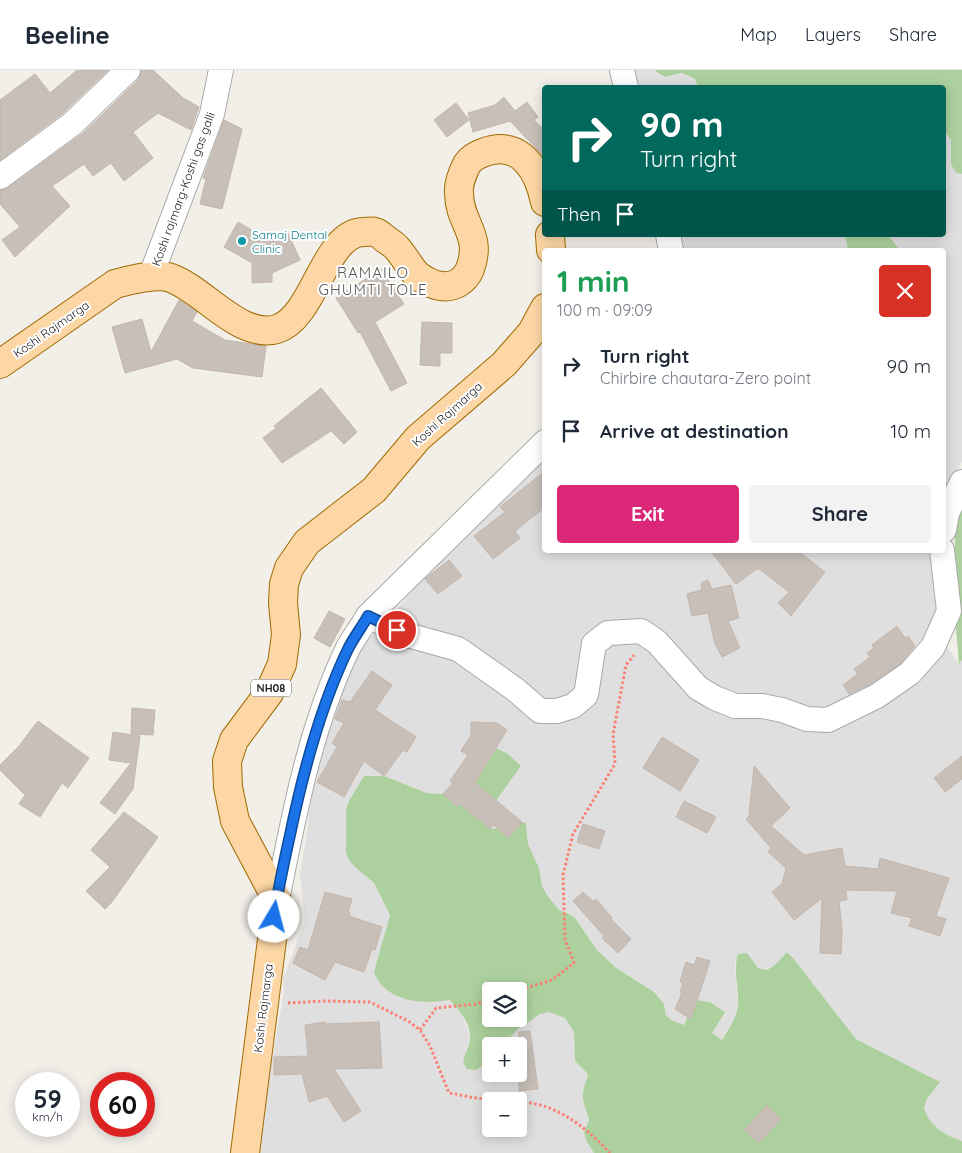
<!DOCTYPE html>
<html lang="en">
<head>
<meta charset="utf-8">
<style>
  body { margin:0; font-family:Quicksand,sans-serif; background:#f2f2f3; color:#1f2937; height:100vh; display:flex; flex-direction:column; font-size:19px; white-space:nowrap }
  * { box-sizing:border-box; margin:0 }
  p { font-size:16px; color:#747a83 }
  .icon { flex:none; width:28px; height:28px; fill:none; stroke:currentColor; stroke-width:2; stroke-linecap:round; stroke-linejoin:round }
  .map { position:relative; flex:1; overflow:hidden }
  .details { position:absolute; left:542px; top:178px; width:404px; height:305px; display:flex; flex-direction:column; background:#fff; border-radius:5px; box-shadow:0 2px 12px #0003 }
  .details>* { flex:none }
  .guide { position:absolute; left:542px; top:15px; width:404px; height:152px; border-radius:5px; box-shadow:0 2px 12px #0003; background:#00695c; color:#fff; overflow:hidden }
  .controls { position:absolute; left:482px; top:912px; display:grid; gap:10px }
  .controls a { display:grid; place-items:center; width:45px; height:45px; border-radius:5px; background:#fff; box-shadow:0 2px 12px #0003; font-size:25px }
  .speed { position:absolute; left:15px; top:1002px; display:flex; gap:10px; font-size:25px; font-weight:700; text-align:center }
  .speed>* { display:grid; place-content:center; width:65px; height:65px; border-radius:50%; background:#fff; box-shadow:0 2px 12px #0003; line-height:1 }
  .speed small { font-size:12px; font-weight:400 }
  .speed .limit { border:8px solid #d22; background:#fff; color:#111 }
  .pin { position:absolute; display:grid; place-items:center; width:42px; height:42px; color:#fff; margin:-21px; border:2px solid #fff; border-radius:50%; box-shadow:0 1px 5px #0007 }
  .me { position:absolute; width:55px; margin:-28px; rotate:8deg; stroke-linejoin:round; filter:drop-shadow(0 0 4px #0008) }
  .turn { display:flex; align-items:center; gap:18px; height:105px; padding:0 15px; font-size:22px }
  .turn .icon { width:65px; height:65px; stroke-width:2.5 }
  .turn b { display:block; font-size:35px; line-height:42px }
  .then { display:flex; align-items:center; height:48px; padding:0 15px; background:#0003; gap:10px; font-size:19px }
  .round { display:grid; place-items:center; flex:none; width:52px; height:52px; border-radius:5px; background:#f2f2f3 }
  .summary { display:flex; align-items:center; justify-content:space-between; height:85px; padding:0 15px }
  h1 { font-size:30px; font-weight:700; line-height:38px; color:#1e9e55 }
  .action { display:flex; gap:10px; margin-top:auto; padding:10px 15px }
  .action a { flex:1; height:58px; border-radius:5px; background:#db2777; color:#fff; font-size:20px; font-weight:700; line-height:58px; text-align:center }
  .action a+a { background:#f2f2f3; color:#1f2937 }
  ul { padding:0; list-style:none }
  li { display:flex; align-items:center; gap:15px; height:65px; padding:0 15px }
  li div { flex:1 }
  li b { display:block; font-size:19px }
  li em { font-style:normal }
  header { display:flex; align-items:center; gap:30px; box-sizing:border-box; height:70px; padding:0 25px; background:#fff; border-bottom:1px solid #e0e1e3 }
  header strong { font-size:24px }
  nav { display:flex; gap:28px; margin-inline-start:auto; font-size:18px }
  .map>svg:first-child { display:block }
  .residential { fill:#e0dfdf; fill-rule:evenodd }
  .forest { fill:#add19e; fill-rule:evenodd }
  .building { fill:#c7bfb8; stroke:#c4b6ab }
  .lines { fill:none; stroke-linecap:round; stroke-linejoin:round }
  .minor-casing { stroke:#a9a9a9; stroke-width:26 }
  .primary-casing { stroke:#a06b00; stroke-width:30 }
  .path { stroke:#fa8072; stroke-width:3; stroke-dasharray:2.5 2.5; stroke-linecap:butt }
  .minor { stroke:#fff; stroke-width:24 }
  .primary { stroke:#fcd6a4; stroke-width:28 }
  .route-casing { stroke:#114b97; stroke-width:12 }
  .route { stroke:#1a73e8; stroke-width:9 }
  .culture-dot { fill:#0f9aa8; stroke:#fff; stroke-width:2 }
  .labels { text-anchor:middle; dominant-baseline:central; stroke-width:4; stroke-linejoin:round; paint-order:stroke }
  .shield { fill:#fff; stroke:#646464; stroke-width:1 }
  .shield-label { font-size:11px; font-weight:bold; fill:#222 }
  .street-label { font-size:12px; fill:#222; stroke:#fff }
  .culture-label { font-size:12px; fill:#0d838f; stroke:#fff; text-anchor:start }
  .quarter-label { font-size:15px; letter-spacing:1px; fill:#555; stroke:#fff }
</style>
</head>
<body>
<header>
<strong>Beeline</strong>
<nav><a>Map</a><a>Layers</a><a>Share</a></nav>
</header>
<div class="map">
<svg width="962" height="1083" viewBox="0 0 962 1083">
  <rect width="100%" height="100%" fill="#f2efe9"/>
  <path class="residential" d="M633 0H655L656 3 665 7 682 3 695 9 698 17H635Z
    M944 60 951 70V94L956 102 962 104V391L944 431V180H900L888 165H944Z
    M682 165H845L848 180H684Z
    M545 383V480H934L938 542 937 564 959 593 962 590V1071L940 1062 927 1047 924 1037 927 1029 940 1012 856 969 793 888 787 882 775 895 767 900 758 898 747 883 735 893 738 936 735 948 721 970 712 964 695 930 684 955 671 950 666 945 664 934 654 922 615 897 597 880 575 848 567 843 559 840 547 825 542 816 539 798 528 774 526 753 508 768 490 759 480 751 485 696 479 701 464 730 457 737 443 724 427 723 384 706 355 797 374 813 390 845 374 903 432 933 450 930 461 943 468 960 470 968 463 992 476 1000 491 990V1004H519V976H502L517 960 540 944 549 941 565 948 574 962 575 991 588 1004 583 1021V1030L589 1050 587 1072 594 1083H253L261 1032 273 984 284 922 283 909 305 851 300 804 308 757 311 719 335 628 361 578 405 530 421 506 442 485 468 466ZM491 1031H519V1059H491Z"/>
  <path class="forest" d="M655 0H962V104L956 103 951 94V70L944 60V18L698 17 695 9 682 3 665 7 656 2Z
    M845 165H888L900 180H848Z
    M962 439V590L959 594 955 547V456Z
    M496 678 508 684 521 696 481 751 490 759 498 758 508 768 522 752 526 753 528 774 539 798 542 816 547 825 559 840 567 843 575 848 597 880 615 897 654 922 664 934 666 945 671 950 684 955 695 930 710 932 725 942 712 963 722 970C728 959 737 948 738 935 739 918 733 901 738 884L747 883 758 898 767 900 775 895 787 882 793 888 856 969 940 1012 927 1029 924 1037C929 1056 944 1065 962 1071V1083H594L587 1072 584 1063 589 1050 583 1030V1021L588 1004 575 991 574 962 565 948 549 942 540 944 517 960 502 976H491V990L476 1000 467 999 463 992C465 984 469 976 470 969 471 954 459 940 450 930 423 935 385 932 374 902L390 845 374 813 355 797 349 790 346 782V740L349 731 364 706H384L427 723 443 724 457 737 464 729 479 701 486 696ZM491 921H519V949H491Z"/>
  <path class="building" d="M77 0H108L63 43 0 90V30L35 4 50 23Z
    M141 0H153L183 28 199 37 191 60 158 43 133 62 153 88 124 111 111 93 93 106 84 94 52 116 70 136 15 187 2 170 20 157 0 134V120L8 118 82 64 138 10Z
    M504 27 515 41 527 32 538 47 534 50 545 61V88L510 51 473 62 468 43 495 35Z
    M456 33 469 50 447 67 434 50Z
    M224 50 242 59 222 139 200 134 206 109 203 108Z
    M238 152 270 171 288 163 300 190 272 203V212L252 213V193L224 177Z
    M381 199 404 234 375 252 407 313 391 321 360 262 358 263 336 228Z
    M179 230 197 242 192 251 225 270 266 276 262 307 193 298 177 289 125 303 112 257 142 249 151 282Z
    M422 252 452 253V283H440V296L420 295Z
    M321 318 357 362 344 374 331 361 282 393 263 368 276 358 274 356Z
    M545 401V437L515 461 520 468 493 489 474 466 505 442 500 437Z
    M710 480H797L825 502 791 546 778 533 789 522 758 498 736 514Z
    M449 490 462 506 438 524 425 509Z
    M708 510 712 519 731 515 739 548 728 551 740 578 722 587 715 574 708 543 692 546 687 524 702 520 701 513Z
    M329 541 345 549 330 577 314 568Z
    M897 556 905 568 908 566 915 576 901 593 870 614 849 624 843 615 858 604 854 599 870 587 867 583 874 578 872 575Z
    M372 601 392 615 375 640 416 667 407 682 403 680 384 706 364 691 344 727 317 712 337 677 332 673 344 653 335 649 342 630 350 632Z
    M132 638 155 640 153 665 131 664Z
    M38 651 89 688 68 718 62 713 40 747 19 734 25 725 0 700V695L19 676Z
    M471 652 497 653 507 660 475 713 522 752 508 768 494 755 490 759 460 734 457 737 443 724 453 713 450 711 468 685 461 681 471 665Z
    M113 662 140 666 133 719 115 744 100 733 131 693 109 690Z
    M662 667 699 690 680 721 643 698Z
    M962 686V709L945 722 934 708Z
    M754 696 790 738 771 756 804 785 842 778 845 796 878 799 880 788 949 808 936 846 946 849 940 866 909 856 912 848 891 843 897 821 846 820 847 830 839 831 842 861 841 884 820 883 822 828 794 850 772 822 782 814 786 798 768 782 771 778 746 749 749 746Z
    M684 731 716 747 707 763 676 747Z
    M124 742 158 767 112 832 105 839 86 821 110 797 91 780Z
    M583 754 605 761 599 779 577 772Z
    M325 822 352 829 348 843H350L349 846 382 857 375 880 372 879 364 902 335 892 325 910 293 893 300 877 308 880Z
    M583 822 593 831 596 829 612 848 611 849 631 869 618 883 602 868 604 866 573 831Z
    M697 887 710 891 691 949 675 939 682 923 680 922 683 913 680 912 686 892 694 895Z
    M325 952V954L379 952 382 998 334 999 361 1041 344 1052 327 1026 309 1032 302 1004 274 1005V987L308 986 305 955Z
    M530 961 538 1019 519 1021V962Z
    M767 1035 781 1049 759 1073 744 1060Z"/>
  <g class="lines">
    <g class="minor-casing">
      <path id="minor" d="M622 0 626 18
        M0 107 72 54 128 0
        M668 165 671 180
        M150 208 212 44 221 0
        M944 460 947 443 962 412
        M368 546 411 566 458 579 516 620 540 641H557L573 636 586 625 594 574 608 563 641 561 657 572 698 618 715 628 735 636H762L782 640 807 649 828 650 877 626 910 603 933 577 949 541 942 480
        M277 830C294 745 310 657 348 578 354 567 362 557 368 546L545 372"/>
    </g>
    <g class="primary-casing">
      <path id="primary" d="M550 165 551 180
        M0 294 115 214C129 210 158 203 171 208 204 220 241 270 277 259 315 247 324 162 364 162 367 162 372 161 375 162 378 163 382 166 384 168 388 171 393 174 396 177 412 195 411 207 436 215 443 217 451 217 458 213 463 210 468 204 470 199 483 164 459 154 459 123 458 115 463 102 467 94 471 88 479 84 485 82 521 69 539 102 545 132
        M245 1083 277 830 235 751 228 717 227 691 234 670 269 623 282 594 286 565 283 533 284 514 289 498 307 472 374 420 418 368 504 294 532 262 545 238"/>
    </g>
    <path class="path" d="M516 921 552 910 574 893 565 869 563 805 573 764 615 694 613 664 626 595 634 585
      M288 933 323 931 370 932 408 951 420 960 430 976 449 1023C458 1024 467 1027 476 1028 501 1031 528 1029 552 1039 575 1049 593 1065 610 1083
      M420 960 436 938 476 934 491 929"/>
    <use href="#minor" class="minor"/>
    <use href="#primary" class="primary"/>
  </g>
  <g class="lines">
    <g class="route-casing">
      <path id="route" d="M274 847C278 819 284 792 290 765 303 702 320 637 348 579 354 567 362 557 368 546L397 560"/>
    </g>
    <use href="#route" class="route"/>
  </g>
  <circle class="culture-dot" cx="242" cy="171" r="5"/>
  <g class="labels">
    <rect class="shield" x="251" y="609.5" width="40" height="17" rx="4"/>
    <g class="shield-label">
      <text x="271" y="618">NH08</text>
    </g>
    <g class="street-label">
      <text transform="translate(183 119) rotate(-70)">Koshi rajmarg-Koshi gas galli</text>
      <text transform="translate(51 259) rotate(-35)">Koshi Rajmarga</text>
      <text transform="translate(447 344) rotate(-42)">Koshi Rajmarga</text>
      <text transform="translate(263 938) rotate(-83)">Koshi Rajmarga</text>
    </g>
    <g class="culture-label">
      <text x="252" y="164">Samaj Dental<tspan x="252" dy="14">Clinic</tspan></text>
    </g>
    <g class="quarter-label">
      <text x="373" y="202">RAMAILO<tspan x="373" dy="17">GHUMTI TOLE</tspan></text>
    </g>
  </g>
</svg>
<div class="controls">
<a><svg class="icon" aria-label="layers" viewBox="0 0 24 24"><path d="M12 4l9 5-9 5-9-5zM3 14l9 5 9-5"/></svg></a>
<a>+</a>
<a>−</a>
</div>
<div class="speed"><div>59<small>km/h</small></div><div class="limit">60</div></div>
<div class="pin" style="left:397px;top:560px;background:#d93025"><svg class="icon" aria-label="arrive" viewBox="0 0 24 24"><path d="M6 21V4h12l-3 4 3 4H6"/></svg></div>
<svg class="me" style="left:274px;top:847px" viewBox="-20 -20 40 40"><circle r="19" fill="#fff"/><path d="M0-13L10 11 0 6-10 11z" fill="#1a73e8"/></svg>
<div class="guide">
<div class="turn"><svg class="icon" aria-label="right" viewBox="0 0 24 24"><path d="M7 20v-9h11M14 6l5 5-5 5"/></svg><div><b>90 m</b>Turn right</div></div>
<div class="then">Then<svg class="icon" aria-label="arrive" viewBox="0 0 24 24"><path d="M6 21V4h12l-3 4 3 4H6"/></svg></div>
</div>
<section class="details">
<div class="summary"><div><h1>1 min</h1><p>100 m · 09:09</p></div><a class="round" style="background:#d93025;color:#fff"><svg class="icon" aria-label="close" viewBox="0 0 24 24"><path d="M6 6l12 12M18 6L6 18"/></svg></a></div>
<ul>
<li><svg class="icon" aria-label="right" viewBox="0 0 24 24"><path d="M7 20v-9h11M14 6l5 5-5 5"/></svg><div><b>Turn right</b><p>Chirbire chautara-Zero point</p></div><em>90 m</em></li>
<li><svg class="icon" aria-label="arrive" viewBox="0 0 24 24"><path d="M6 21V4h12l-3 4 3 4H6"/></svg><div><b>Arrive at destination</b></div><em>10 m</em></li>
</ul>
<div class="action"><a>Exit</a><a>Share</a></div>
</section>
</div>
</body>
</html>
